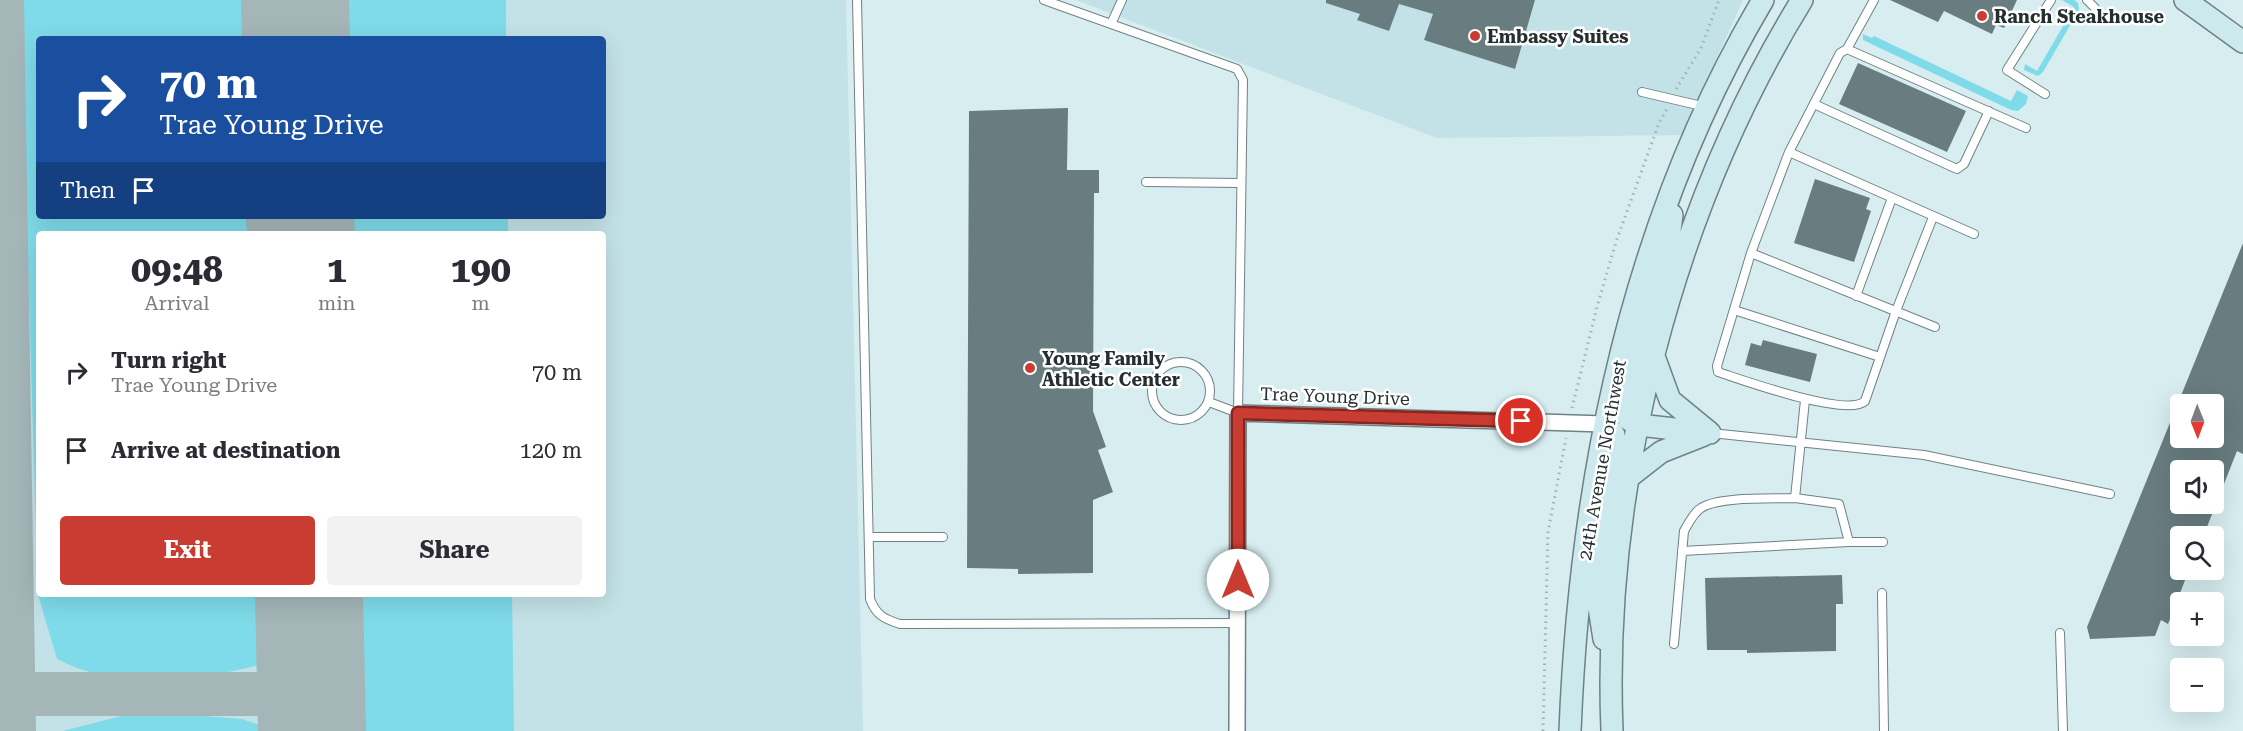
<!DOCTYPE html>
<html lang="en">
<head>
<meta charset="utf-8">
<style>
  body { margin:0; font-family:"Roboto Serif",serif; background:#f2f2f3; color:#2b2b33; height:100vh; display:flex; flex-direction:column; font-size:22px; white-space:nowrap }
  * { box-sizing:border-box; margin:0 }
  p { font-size:20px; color:#7c7c81 }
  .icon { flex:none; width:33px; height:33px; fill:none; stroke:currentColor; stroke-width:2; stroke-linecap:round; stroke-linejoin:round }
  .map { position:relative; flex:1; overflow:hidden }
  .drawer { position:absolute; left:36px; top:231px; width:570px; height:366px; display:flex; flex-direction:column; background:#fff; border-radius:6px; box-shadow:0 6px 24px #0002 }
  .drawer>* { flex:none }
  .top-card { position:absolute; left:36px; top:36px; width:570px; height:183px; border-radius:6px; box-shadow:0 6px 24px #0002; background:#1a4fa0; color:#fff; overflow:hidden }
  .needle { width:39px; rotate:179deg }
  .tools { position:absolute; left:2170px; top:394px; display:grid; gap:12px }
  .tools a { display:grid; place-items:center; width:54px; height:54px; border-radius:6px; background:#fff; box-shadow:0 6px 24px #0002; font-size:30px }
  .pin { position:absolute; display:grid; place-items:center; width:51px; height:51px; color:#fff; margin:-26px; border:3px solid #fff; border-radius:50%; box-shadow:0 2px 6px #0007 }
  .me { position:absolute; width:66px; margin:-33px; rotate:0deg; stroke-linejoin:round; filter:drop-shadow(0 0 4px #0008) }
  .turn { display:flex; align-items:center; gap:21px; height:126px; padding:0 24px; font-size:27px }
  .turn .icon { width:78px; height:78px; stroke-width:2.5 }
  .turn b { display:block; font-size:42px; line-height:51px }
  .then { display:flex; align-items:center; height:57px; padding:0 24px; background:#0003; gap:12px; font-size:22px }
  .eta { display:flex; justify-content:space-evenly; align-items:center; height:102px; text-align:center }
  .eta b { font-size:36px; font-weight:700; line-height:42px }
  .primary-button { display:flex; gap:12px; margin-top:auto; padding:12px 24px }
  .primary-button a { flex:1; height:69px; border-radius:6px; background:#c93c32; color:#fff; font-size:24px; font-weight:700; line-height:69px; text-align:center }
  .primary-button a+a { background:#f2f2f3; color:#2b2b33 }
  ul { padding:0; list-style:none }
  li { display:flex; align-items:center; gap:18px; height:78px; padding:0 24px }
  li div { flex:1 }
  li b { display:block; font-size:22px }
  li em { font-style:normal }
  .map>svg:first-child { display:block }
  .built { fill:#c3e2e7; fill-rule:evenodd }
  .green { fill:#7fdbe9 }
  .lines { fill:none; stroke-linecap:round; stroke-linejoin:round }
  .taxiway { stroke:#a4b6b8; stroke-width:44 }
  .runway { stroke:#a4b6b8; stroke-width:108 }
  .building { fill:#697d80; fill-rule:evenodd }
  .lane-casing { stroke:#6e8285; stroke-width:10 }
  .street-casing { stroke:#6e8285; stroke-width:18 }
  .secondary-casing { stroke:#6e8285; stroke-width:24 }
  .path { stroke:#a0b2b4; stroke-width:3; stroke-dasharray:1.5 4.5; stroke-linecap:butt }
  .lane { stroke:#fff; stroke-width:8 }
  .street { stroke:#fff; stroke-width:15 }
  .secondary { stroke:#cce9ee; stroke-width:21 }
  .route-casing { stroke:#832720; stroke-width:15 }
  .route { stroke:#c93c32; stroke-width:10 }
  .poi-dot { fill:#c93c32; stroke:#fff; stroke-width:2 }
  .labels { text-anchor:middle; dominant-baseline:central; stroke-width:5; stroke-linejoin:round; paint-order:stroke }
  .poi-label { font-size:18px; font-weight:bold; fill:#262f30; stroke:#fff; text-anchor:start }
  .street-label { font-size:18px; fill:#262f30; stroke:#fff }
</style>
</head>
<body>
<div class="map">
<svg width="2243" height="731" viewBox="0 0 2243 731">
  <rect width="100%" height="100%" fill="#d7edf0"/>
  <path class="built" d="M0 0H846L863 731H0ZM39 39H603V216H39ZM39 234H603V594H39Z
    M1076 0H1743L1682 135 1437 138Z"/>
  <path class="green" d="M20 0H261L262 39H39V216H266L267 234H39V594H275L277 660C207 680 124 694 57 659L38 595Z
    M335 0H506V39H336Z
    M2062 0H2074L2078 3 2079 10 2043 72 2038 76 2024 70 2025 64 2037 71 2074 7Z
    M1863 34 1872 38 1874 36 2011 101 2017 90 2028 96 2026 104 2018 111 2011 110 1863 40Z
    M340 216H508V234H340Z
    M0 343 3 503 0 598Z
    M349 594H512L514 731H352Z
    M179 714 242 719 277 731H63L125 715Z"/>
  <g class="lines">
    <path class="taxiway" d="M2 0 14 731
      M0 694H311"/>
    <path class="runway" d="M295 0 296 39
      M300 216 301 234
      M309 594 312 731"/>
  </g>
  <path class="building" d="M1326 0H1535L1515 69 1424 40 1433 14 1399 4 1389 31 1357 20 1360 14 1326 3Z
    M1890 0H2017L2004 28 1996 25 1992 34 1944 11 1938 22Z
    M1858 63 1966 111 1947 152 1839 104Z
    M1068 108 1067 170H1099V193H1094L1093 411 1106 447 1098 450 1113 492 1093 500V573L1018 574V569L967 568 969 111Z
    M1815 179 1870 198 1866 209 1871 211 1854 262 1794 243Z
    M2243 243V454L2237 451 2203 537H2181V570H2189L2168 624 2161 620 2155 636 2090 639 2087 627ZM2181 405H2214V438H2181ZM2181 471H2214V504H2181Z
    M1763 340 1817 354 1810 382 1745 365 1751 343 1761 346Z
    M1842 575 1843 604H1836V651L1747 653V650H1707L1705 578Z"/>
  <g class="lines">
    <g class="lane-casing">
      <path id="lane" d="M857 0 870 599C876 615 884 619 900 624L1238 623
        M1044 0 1111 24
        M1122 0 1111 24 1237 69 1243 80 1238 413 1209 402
        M2087 0 2095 8
        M1847 49 1874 0
        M1642 92 1706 107
        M2045 94 2007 70 2051 0
        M1814 104 1957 169 1964 164 1989 111
        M1789 152 1974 234
        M1146 182 1241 183
        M1751 253 1717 366 1718 372C1743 380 1847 418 1865 401L1896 311 1933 217
        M1856 296 1892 198
        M1734 310 1880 357
        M1935 327 1751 253 1789 152 1840 53 1847 49 2026 128
        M1152 391a29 29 0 1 1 58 0a29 29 0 1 1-58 0Z
        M1805 400 1795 498 1839 504 1849 542H1883
        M1711 433 1924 455 2110 494
        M869 537H943
        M1682 551 1849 542
        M1882 593 1884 731
        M2060 633 2063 731
        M1674 644 1684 531C1689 523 1693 513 1701 508 1719 496 1772 499 1795 498"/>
    </g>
    <g class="street-casing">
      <path id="street" d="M1237 731 1238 413 1605 424"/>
    </g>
    <g class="secondary-casing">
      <path id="secondary" d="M2185 0 2243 42
        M1672 215 1667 253 1625 411 1628 419 1639 425 1710 433
        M1655 359 1670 400 1709 432
        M1629 477 1661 452 1704 435
        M1604 639 1598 601 1605 526 1616 449 1614 435 1605 424
        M1570 731C1580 478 1632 220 1763 0
        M1612 731C1602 484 1672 211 1802 0"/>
    </g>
    <path class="path" d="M1676 89 1701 48 1719 0
      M1572 408 1597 307 1617 239 1659 123 1667 109
      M1543 731 1548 532 1566 438"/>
    <use href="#lane" class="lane"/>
    <use href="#street" class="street"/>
    <use href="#secondary" class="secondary"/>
  </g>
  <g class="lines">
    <g class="route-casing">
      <path id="route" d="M1238 580V413L1521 421"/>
    </g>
    <use href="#route" class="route"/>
  </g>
  <g class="poi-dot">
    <circle cx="1982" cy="16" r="6"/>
    <circle cx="1475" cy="36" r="6"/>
    <circle cx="1030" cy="368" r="6"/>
  </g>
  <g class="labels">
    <g class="poi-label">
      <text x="1994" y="16">Ranch Steakhouse</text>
      <text x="1487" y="36">Embassy Suites</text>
      <text x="1042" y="358">Young Family<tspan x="1042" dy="21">Athletic Center</tspan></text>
    </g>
    <g class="street-label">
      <text transform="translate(1335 396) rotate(2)">Trae Young Drive</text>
      <text transform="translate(1602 460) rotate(-80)">24th Avenue Northwest</text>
    </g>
  </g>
</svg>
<div class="tools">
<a><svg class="needle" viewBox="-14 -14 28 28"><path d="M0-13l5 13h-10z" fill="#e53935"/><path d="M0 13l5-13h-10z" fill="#7c7c81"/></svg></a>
<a><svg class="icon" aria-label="sound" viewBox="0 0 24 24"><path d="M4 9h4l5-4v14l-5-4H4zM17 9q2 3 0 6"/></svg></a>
<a><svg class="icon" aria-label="search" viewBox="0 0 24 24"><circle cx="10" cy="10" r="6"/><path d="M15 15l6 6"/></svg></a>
<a>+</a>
<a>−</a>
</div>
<div class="pin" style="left:1521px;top:421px;background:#d93025"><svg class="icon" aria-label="arrive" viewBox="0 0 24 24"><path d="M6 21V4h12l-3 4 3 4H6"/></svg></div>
<svg class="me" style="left:1238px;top:580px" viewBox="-20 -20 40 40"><circle r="19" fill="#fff"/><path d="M0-13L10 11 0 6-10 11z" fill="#c93c32"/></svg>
<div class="top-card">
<div class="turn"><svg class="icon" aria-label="right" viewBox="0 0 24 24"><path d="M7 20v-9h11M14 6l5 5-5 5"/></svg><div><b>70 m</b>Trae Young Drive</div></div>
<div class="then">Then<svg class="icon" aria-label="arrive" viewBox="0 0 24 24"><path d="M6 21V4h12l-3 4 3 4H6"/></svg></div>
</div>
<section class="drawer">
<div class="eta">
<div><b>09:48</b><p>Arrival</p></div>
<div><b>1</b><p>min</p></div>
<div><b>190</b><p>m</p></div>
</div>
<ul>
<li><svg class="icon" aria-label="right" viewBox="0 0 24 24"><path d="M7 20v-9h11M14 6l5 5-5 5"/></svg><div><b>Turn right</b><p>Trae Young Drive</p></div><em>70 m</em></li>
<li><svg class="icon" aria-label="arrive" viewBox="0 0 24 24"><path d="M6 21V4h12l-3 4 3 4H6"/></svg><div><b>Arrive at destination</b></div><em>120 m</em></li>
</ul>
<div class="primary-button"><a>Exit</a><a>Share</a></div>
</section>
</div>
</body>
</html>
